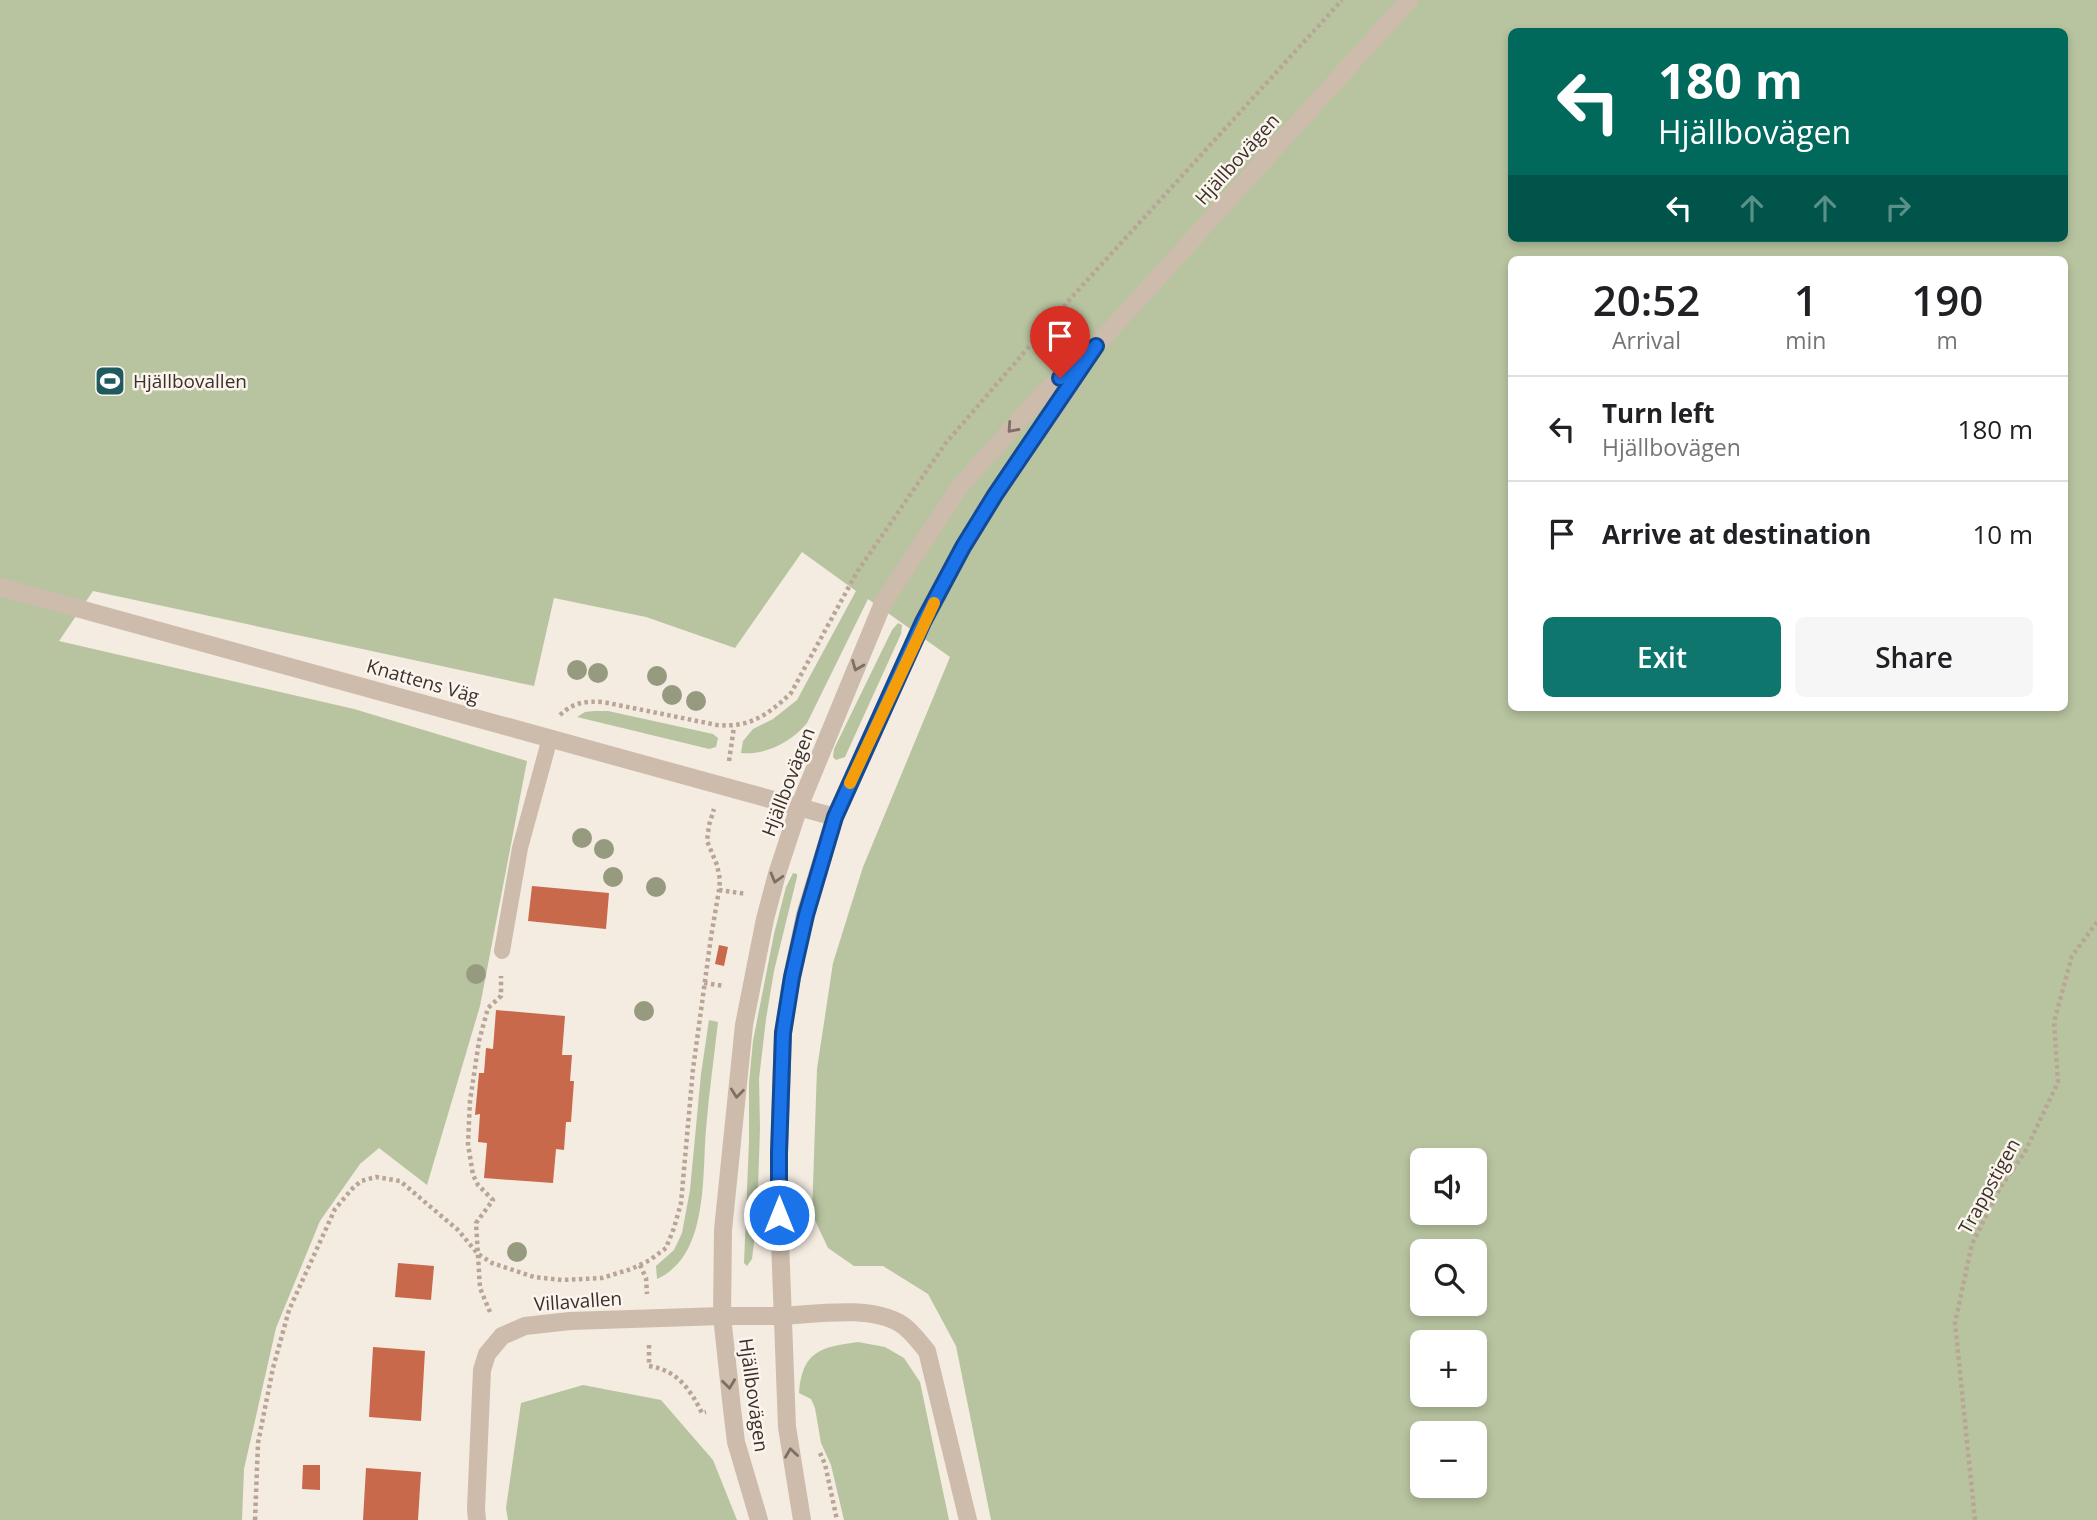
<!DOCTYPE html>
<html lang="en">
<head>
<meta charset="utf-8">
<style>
  body { margin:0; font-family:"Open Sans",sans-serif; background:#f6f6f6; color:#202124; height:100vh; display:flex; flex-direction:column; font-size:26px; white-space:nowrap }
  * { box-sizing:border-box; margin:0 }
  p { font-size:23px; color:#757577 }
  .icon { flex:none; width:38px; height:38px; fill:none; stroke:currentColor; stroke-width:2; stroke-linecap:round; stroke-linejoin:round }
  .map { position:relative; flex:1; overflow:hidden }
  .side { position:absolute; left:1508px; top:256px; width:560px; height:455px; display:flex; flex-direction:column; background:#fff; border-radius:10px; box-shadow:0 4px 10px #0003 }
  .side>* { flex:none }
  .guide { position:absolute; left:1508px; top:28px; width:560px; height:214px; border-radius:10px; box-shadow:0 4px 10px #0003; background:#00695c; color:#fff; overflow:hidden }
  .controls { position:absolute; left:1410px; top:1148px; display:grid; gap:14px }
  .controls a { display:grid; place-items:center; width:77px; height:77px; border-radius:10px; background:#fff; box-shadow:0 4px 10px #0003; font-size:35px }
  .pin { position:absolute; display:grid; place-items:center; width:60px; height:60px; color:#fff; margin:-72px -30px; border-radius:50% 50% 50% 0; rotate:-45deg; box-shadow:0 0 7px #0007 }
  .pin .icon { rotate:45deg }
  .me { position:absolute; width:77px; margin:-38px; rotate:0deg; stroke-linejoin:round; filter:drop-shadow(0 0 5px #0008) }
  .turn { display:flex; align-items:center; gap:24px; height:147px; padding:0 35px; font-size:32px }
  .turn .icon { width:91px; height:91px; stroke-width:2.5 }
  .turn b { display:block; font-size:49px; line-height:60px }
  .lanes { display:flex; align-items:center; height:66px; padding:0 35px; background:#0003; justify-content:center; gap:35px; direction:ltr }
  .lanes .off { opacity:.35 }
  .eta { display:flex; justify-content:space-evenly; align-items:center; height:119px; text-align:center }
  .eta b { font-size:42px; font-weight:600; line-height:49px }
  .primary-button { display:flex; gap:14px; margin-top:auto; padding:14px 35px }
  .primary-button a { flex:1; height:80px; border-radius:10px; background:#0f766e; color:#fff; font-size:28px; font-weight:600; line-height:80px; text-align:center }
  .primary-button a+a { background:#f6f6f6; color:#202124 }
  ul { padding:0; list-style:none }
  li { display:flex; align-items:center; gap:21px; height:105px; padding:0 35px; border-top:2px solid #e0e0e0 }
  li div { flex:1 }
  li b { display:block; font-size:26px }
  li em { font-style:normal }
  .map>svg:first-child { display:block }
  .green { fill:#b8c4a0; fill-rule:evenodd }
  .building { fill:#c8694b }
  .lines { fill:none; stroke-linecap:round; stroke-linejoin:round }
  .path { stroke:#b9a596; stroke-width:4.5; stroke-dasharray:3.5 3.5; stroke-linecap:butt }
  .service { stroke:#cdbbac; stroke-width:16 }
  .minor { stroke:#cdbbac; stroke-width:18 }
  .tertiary { stroke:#cdbbac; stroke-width:18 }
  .tree { fill:#969b7f }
  .oneway { stroke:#7d6f65 }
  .route-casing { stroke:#114b97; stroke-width:18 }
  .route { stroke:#1a73e8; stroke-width:12 }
  .slow { stroke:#f59e0b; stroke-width:12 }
  .labels { text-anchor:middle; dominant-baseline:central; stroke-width:5; stroke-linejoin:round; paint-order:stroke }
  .street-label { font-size:19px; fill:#3b302b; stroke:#fbf5ee }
  .poi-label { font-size:19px; fill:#3b302b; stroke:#fbf5ee; text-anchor:start }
</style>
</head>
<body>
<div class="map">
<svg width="2097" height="1520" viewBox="0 0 2097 1520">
  <rect width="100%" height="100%" fill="#f4ebe1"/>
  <path class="green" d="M0 0H2097V1520H991L956 1346 928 1294 883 1266H854L828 1248 812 1214 817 1069 833 963 863 867 950 657 868 599 807 723C791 742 767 755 741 753L743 741 753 729 773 719 797 700 856 591 802 552 735 648 646 617 554 598 534 686 93 591 59 641 354 709 527 761 480 1006 427 1185 379 1148 360 1164 320 1221 276 1328 244 1469 242 1520H0ZM1512 32H2065V238H1512ZM1512 259H2065V707H1512ZM1423 1160H1475V1213H1423ZM1423 1251H1475V1304H1423ZM1423 1342H1475V1395H1423ZM1423 1433H1475V1486H1423Z
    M898 623 902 625 901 634 845 757 836 760 833 757 834 749 892 630Z
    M594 711H608L713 734 718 738 716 747 709 749 701 747 577 717 585 712Z
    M793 873 797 874V877L774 971 766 1019 759 1079 760 1128 757 1218 752 1259 747 1266 744 1263 749 1141V1083L753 1041 774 934 786 887Z
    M709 1020 718 1022C714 1057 709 1093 706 1129 702 1175 709 1256 657 1279L656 1266 674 1250 682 1233 690 1190 701 1074Z
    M858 1342 885 1347 904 1358 920 1382 949 1520H844L831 1465 821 1443 815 1408 811 1399 799 1393C802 1351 821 1347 858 1342Z
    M583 1385 661 1400 713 1460 737 1520H508L506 1508 521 1403Z"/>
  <path class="building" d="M532 886 609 893 606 929 528 921Z
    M719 945 728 947 724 966 715 964Z
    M496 1010 565 1016 562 1055H572L570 1081H574L571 1122H566L564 1150 556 1149 553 1183 484 1178 487 1143 478 1142 480 1114 475 1115 479 1073H484L486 1048 493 1049Z
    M398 1263 434 1266 431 1300 395 1297Z
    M373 1347 425 1351 421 1421 369 1417Z
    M303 1465H320V1490L302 1489Z
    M366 1468 421 1472 418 1520H363Z"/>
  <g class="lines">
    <path class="path" d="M560 715C574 702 585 701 603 702L717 725C749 728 768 715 791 693L857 572 945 444 1071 298 1342 0
      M729 761 734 727
      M719 890 746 894
      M704 983 724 986
      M640 1265 646 1278 647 1294
      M490 1312 480 1288 476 1223 493 1200 478 1185 473 1175 468 1144 470 1101 479 1041 488 1008 501 996V976
      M649 1345V1366C677 1370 690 1389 702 1413L706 1412
      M820 1453 825 1464 837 1520
      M255 1520 258 1443 273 1368 289 1310 335 1209 352 1189 361 1181 376 1177 400 1181 458 1230 478 1254 492 1263 534 1277 562 1280 602 1278 631 1269 650 1260 666 1248 674 1228 681 1203 693 1069 711 937 719 890 720 880 717 865 707 841 709 825 714 809
      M1975 1520 1955 1323 1972 1244 2000 1188 2025 1152 2058 1082 2054 1022 2072 956 2097 922"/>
    <path class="service" d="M502 951 520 848 550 738"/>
    <path class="minor" d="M0 587 835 817
      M782 1316C817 1314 870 1305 901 1324 911 1330 919 1342 927 1351L968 1520
      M477 1520 476 1509 482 1370 487 1354 502 1336 525 1326 570 1321 722 1316"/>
    <path class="tertiary" d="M722 1316H782
      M759 1520 736 1442 732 1409 722 1316 723 1230 744 1025 765 919 777 874 799 807 883 603 961 485 1043 394 1096 346 1409 0
      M802 1520 787 1427 779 1215V1153L783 1033 792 977 805 915 835 817 923 622 963 547 995 495 1082 368"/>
  </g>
  <g class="tree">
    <circle cx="577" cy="670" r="10"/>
    <circle cx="598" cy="673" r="10"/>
    <circle cx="657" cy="676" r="10"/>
    <circle cx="672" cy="695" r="10"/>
    <circle cx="696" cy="701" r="10"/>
    <circle cx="582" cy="838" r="10"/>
    <circle cx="604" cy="849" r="10"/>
    <circle cx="613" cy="877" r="10"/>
    <circle cx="656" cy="887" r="10"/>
    <circle cx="476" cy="974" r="10"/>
    <circle cx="644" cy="1011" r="10"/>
    <circle cx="517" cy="1252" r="10"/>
  </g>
  <defs><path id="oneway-chevron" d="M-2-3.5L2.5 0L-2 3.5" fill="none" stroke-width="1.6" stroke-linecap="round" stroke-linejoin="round" transform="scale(1.75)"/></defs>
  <g class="oneway">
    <use href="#oneway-chevron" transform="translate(1012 428) rotate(132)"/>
    <use href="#oneway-chevron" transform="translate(857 666) rotate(112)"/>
    <use href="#oneway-chevron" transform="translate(776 878) rotate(106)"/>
    <use href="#oneway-chevron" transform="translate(737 1093) rotate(96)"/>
    <use href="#oneway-chevron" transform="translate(729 1384) rotate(83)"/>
    <use href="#oneway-chevron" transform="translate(791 1453) rotate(-98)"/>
  </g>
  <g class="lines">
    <g class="route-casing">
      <path id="route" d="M779 1215V1153L783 1033 792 977 806 915 835 817 923 622 963 547 995 495 1096 346 1060 378"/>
    </g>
    <use href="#route" class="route"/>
    <path class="slow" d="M850 783 934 603"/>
  </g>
  <defs>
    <g id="stadium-square" transform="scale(1.575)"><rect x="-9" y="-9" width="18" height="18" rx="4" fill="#1f5a5e" stroke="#fbf5ee"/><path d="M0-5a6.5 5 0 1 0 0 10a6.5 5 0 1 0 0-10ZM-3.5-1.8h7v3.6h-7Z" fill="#fff"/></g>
  </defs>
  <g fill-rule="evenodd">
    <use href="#stadium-square" x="110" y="381"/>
  </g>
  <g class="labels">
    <g class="street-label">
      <text transform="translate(1237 159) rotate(-48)">Hjällbovägen</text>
      <text transform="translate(423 681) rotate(16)">Knattens Väg</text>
      <text transform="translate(788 782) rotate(-69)">Hjällbovägen</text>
      <text transform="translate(1989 1186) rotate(-61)">Trappstigen</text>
      <text transform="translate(578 1301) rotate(-4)">Villavallen</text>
      <text transform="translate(754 1395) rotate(82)">Hjällbovägen</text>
    </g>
    <g class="poi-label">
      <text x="133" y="381">Hjällbovallen</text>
    </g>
  </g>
</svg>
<div class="controls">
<a><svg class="icon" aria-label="sound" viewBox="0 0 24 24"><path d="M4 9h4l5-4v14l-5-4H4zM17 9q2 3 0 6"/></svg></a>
<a><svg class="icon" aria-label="search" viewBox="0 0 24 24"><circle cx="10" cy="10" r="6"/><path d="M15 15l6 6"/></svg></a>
<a>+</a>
<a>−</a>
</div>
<div class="pin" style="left:1060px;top:378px;background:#d93025"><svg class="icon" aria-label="arrive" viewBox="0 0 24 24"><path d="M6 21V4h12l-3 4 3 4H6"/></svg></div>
<svg class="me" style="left:779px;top:1215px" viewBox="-20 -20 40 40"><circle r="17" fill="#1a73e8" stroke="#fff" stroke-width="3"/><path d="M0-11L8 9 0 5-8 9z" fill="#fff"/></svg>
<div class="guide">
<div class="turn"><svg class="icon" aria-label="left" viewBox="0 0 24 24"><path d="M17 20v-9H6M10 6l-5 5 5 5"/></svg><div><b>180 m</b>Hjällbovägen</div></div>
<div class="lanes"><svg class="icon" aria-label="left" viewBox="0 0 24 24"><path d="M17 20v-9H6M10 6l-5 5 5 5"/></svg><svg class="icon off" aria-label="ahead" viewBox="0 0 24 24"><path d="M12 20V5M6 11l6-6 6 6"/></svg><svg class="icon off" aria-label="ahead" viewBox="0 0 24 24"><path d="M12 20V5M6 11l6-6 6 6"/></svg><svg class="icon off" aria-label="right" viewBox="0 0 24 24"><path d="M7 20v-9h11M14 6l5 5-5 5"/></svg></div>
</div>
<section class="side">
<div class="eta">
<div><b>20:52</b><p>Arrival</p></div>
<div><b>1</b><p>min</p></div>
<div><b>190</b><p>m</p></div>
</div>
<ul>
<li><svg class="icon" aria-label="left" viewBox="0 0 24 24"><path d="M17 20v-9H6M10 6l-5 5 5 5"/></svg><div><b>Turn left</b><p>Hjällbovägen</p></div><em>180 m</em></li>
<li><svg class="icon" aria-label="arrive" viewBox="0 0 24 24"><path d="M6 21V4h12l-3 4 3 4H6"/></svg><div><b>Arrive at destination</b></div><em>10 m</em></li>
</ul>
<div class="primary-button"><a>Exit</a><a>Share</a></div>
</section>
</div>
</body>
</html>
